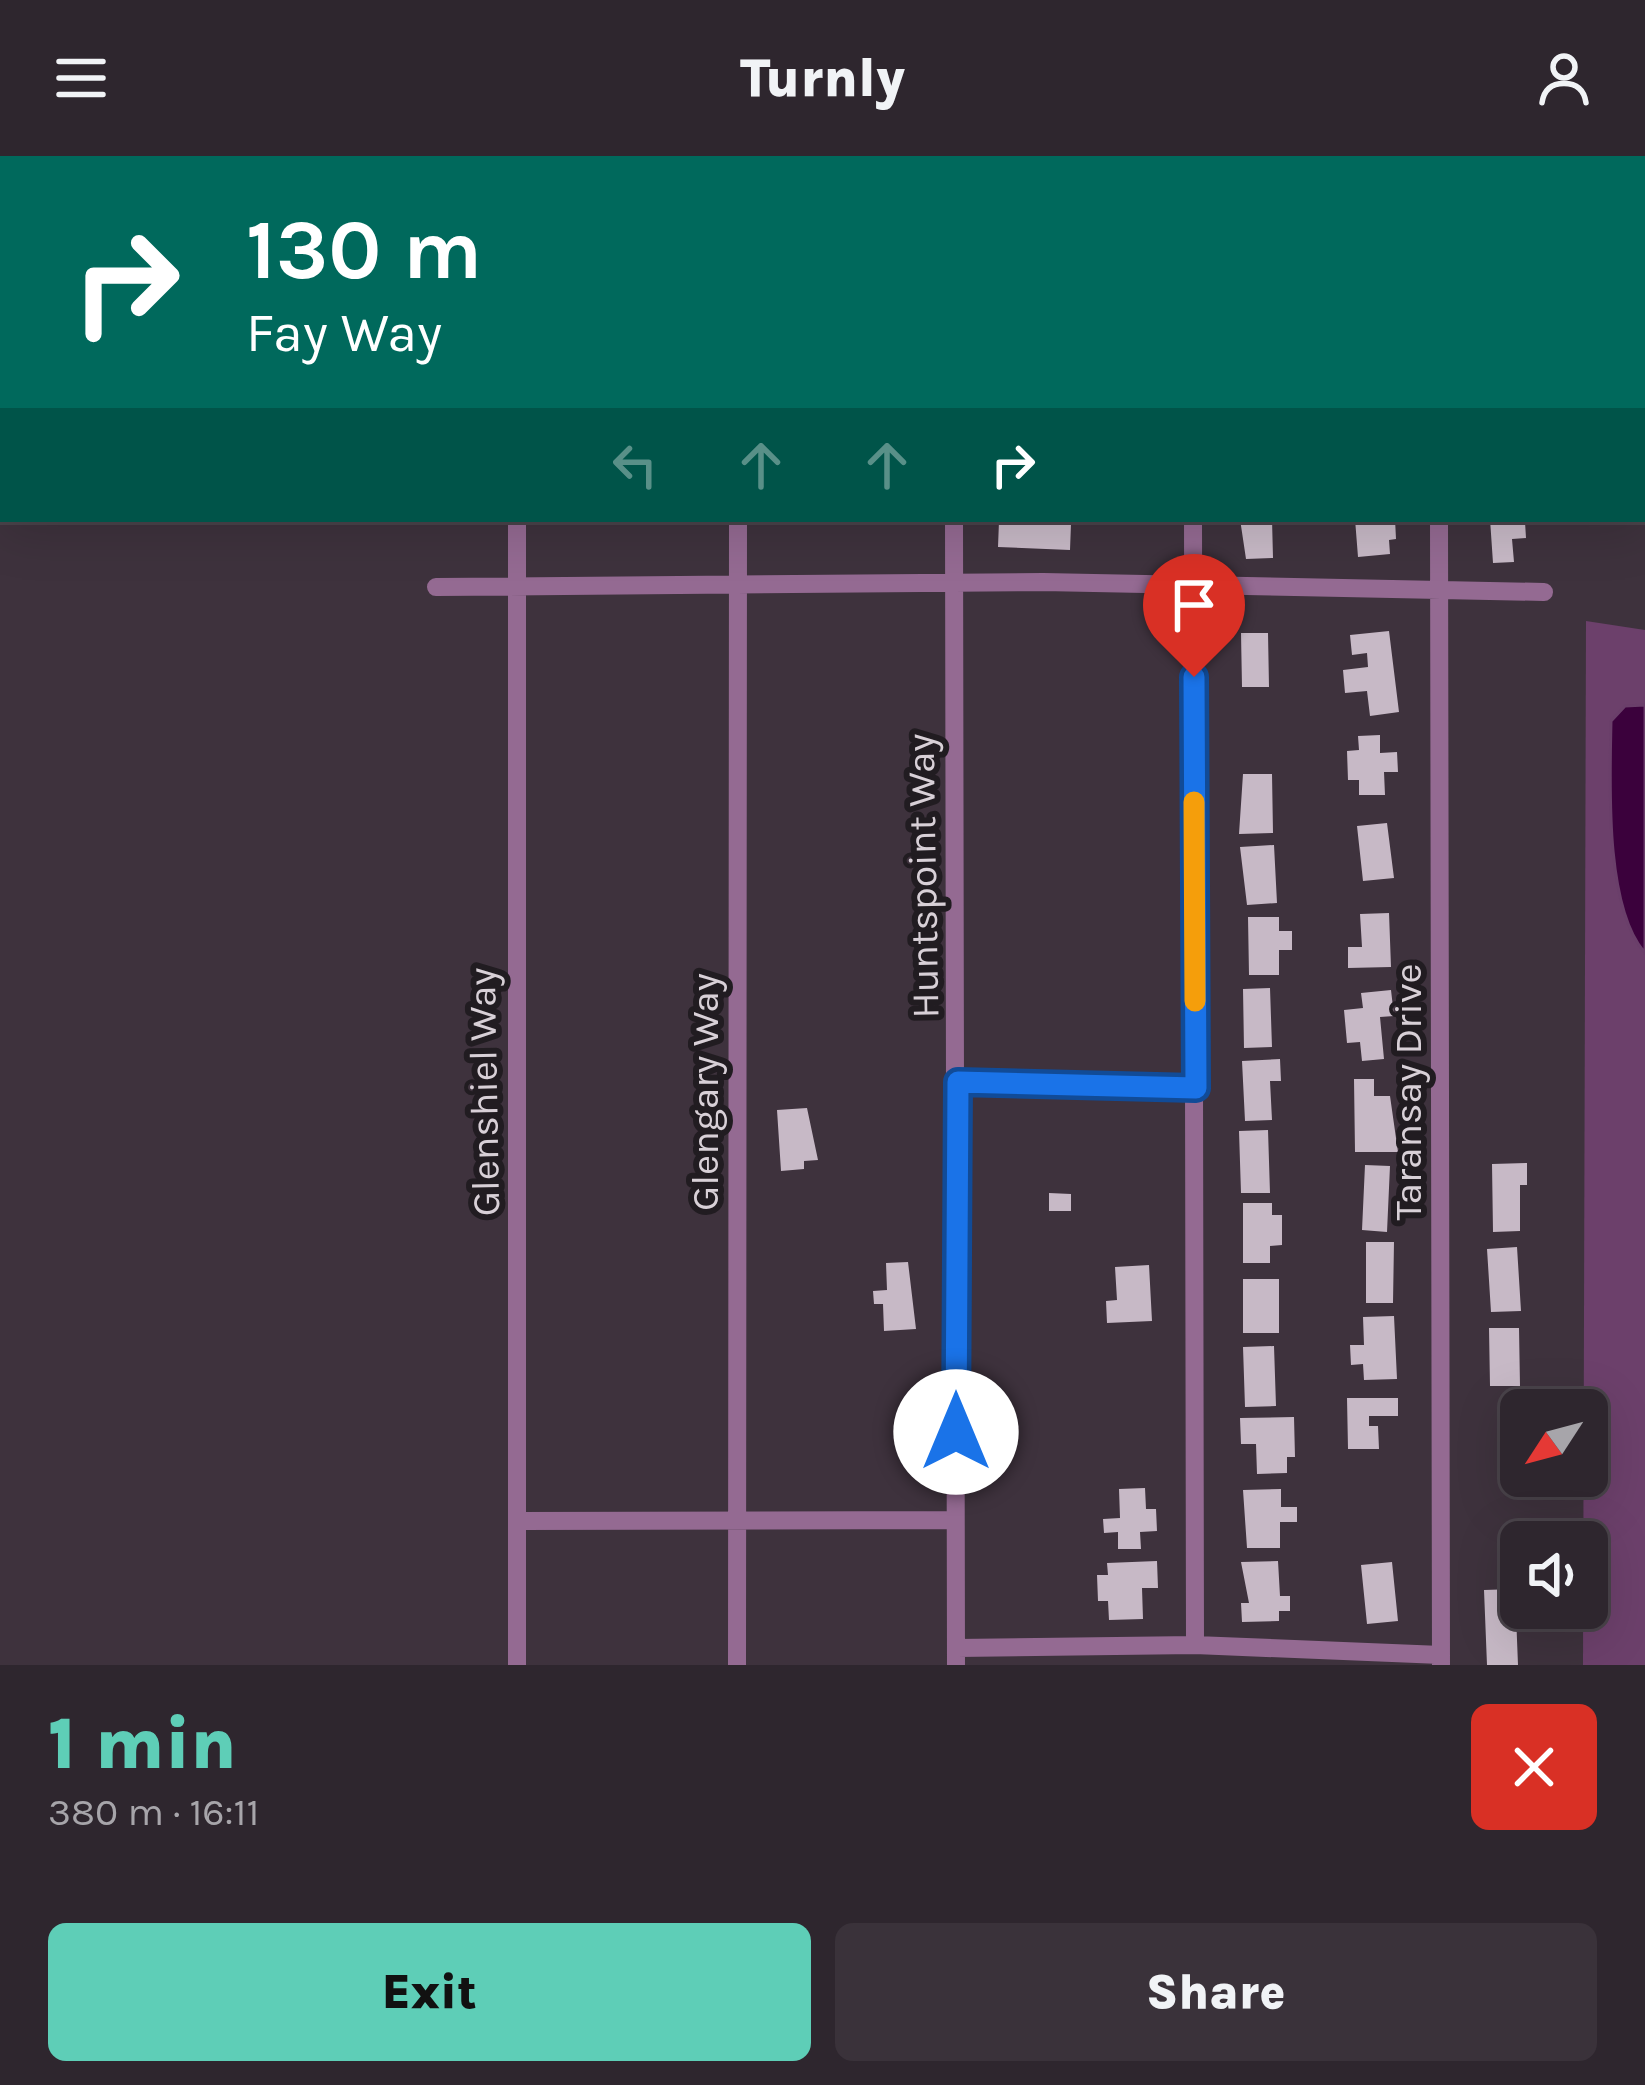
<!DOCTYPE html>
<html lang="en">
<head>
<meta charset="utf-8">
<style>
  body { margin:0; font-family:Karla,sans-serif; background:#3a323a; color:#f1f3f6; height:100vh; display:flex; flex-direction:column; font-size:45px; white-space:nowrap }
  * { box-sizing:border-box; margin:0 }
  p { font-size:39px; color:#a7a5aa }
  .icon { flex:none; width:66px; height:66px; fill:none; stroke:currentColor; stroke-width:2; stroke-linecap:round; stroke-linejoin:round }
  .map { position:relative; height:1509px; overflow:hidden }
  .panel { display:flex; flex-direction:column; background:#2e262e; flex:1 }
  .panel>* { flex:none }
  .top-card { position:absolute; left:0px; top:0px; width:1647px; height:366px; box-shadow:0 12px 48px #0002,0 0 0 3px #49434a; background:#00695c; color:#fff; overflow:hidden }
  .needle { width:78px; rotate:234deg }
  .fabs { position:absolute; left:1500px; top:1233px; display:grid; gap:24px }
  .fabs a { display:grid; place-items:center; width:108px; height:108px; border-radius:18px; background:#2e262e; box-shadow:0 12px 48px #0002,0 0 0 3px #49434a; font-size:60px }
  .pin { position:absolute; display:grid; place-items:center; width:102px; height:102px; color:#fff; margin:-123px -51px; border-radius:50% 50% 50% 0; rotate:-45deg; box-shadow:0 0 12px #0007 }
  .pin .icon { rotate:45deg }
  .me { position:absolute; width:132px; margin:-66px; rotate:0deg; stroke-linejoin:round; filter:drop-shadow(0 0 9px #0008) }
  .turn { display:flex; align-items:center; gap:42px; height:252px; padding:0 48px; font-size:54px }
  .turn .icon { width:156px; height:156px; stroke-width:2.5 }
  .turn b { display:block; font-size:84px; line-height:102px }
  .lanes { display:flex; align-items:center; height:114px; padding:0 48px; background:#0003; justify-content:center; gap:60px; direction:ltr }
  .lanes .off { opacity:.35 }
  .round { display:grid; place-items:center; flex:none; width:126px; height:126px; border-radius:18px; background:#3a323a }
  .summary { display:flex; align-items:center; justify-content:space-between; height:204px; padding:0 48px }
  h1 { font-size:72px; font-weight:800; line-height:90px; color:#5eceb7 }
  .action { display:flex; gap:24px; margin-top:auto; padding:24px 48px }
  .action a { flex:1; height:138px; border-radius:18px; background:#5eceb7; color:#111; font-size:48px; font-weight:800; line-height:138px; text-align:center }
  .action a+a { background:#3a323a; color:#f1f3f6 }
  header { display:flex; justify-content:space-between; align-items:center; height:156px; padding:0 48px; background:#2e262e; font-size:54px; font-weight:800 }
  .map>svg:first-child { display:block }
  .green { fill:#6c406b }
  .water { fill:#3b013c; stroke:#6a3f6a; stroke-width:3 }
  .building { fill:#c7b9c6 }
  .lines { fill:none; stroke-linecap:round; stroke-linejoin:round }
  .street { stroke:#946a92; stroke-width:18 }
  .route-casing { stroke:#114b97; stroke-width:30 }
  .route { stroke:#1a73e8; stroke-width:21 }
  .slow { stroke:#f59e0b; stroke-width:21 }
  .labels { text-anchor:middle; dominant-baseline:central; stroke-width:12; stroke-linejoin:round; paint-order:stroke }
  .street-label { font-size:39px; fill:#d8d0d7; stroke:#211c21 }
</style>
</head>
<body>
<header><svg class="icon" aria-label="menu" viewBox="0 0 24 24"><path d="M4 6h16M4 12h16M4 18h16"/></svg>Turnly<svg class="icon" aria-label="person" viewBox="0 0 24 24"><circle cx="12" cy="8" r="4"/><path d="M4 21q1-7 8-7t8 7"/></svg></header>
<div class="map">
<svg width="1645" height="1509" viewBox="0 0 1645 1509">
  <rect width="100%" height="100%" fill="#3e323d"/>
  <path class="green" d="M1586 465 1645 474V1509H1583Z"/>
  <path class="water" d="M1645 549V797C1604 751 1610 624 1611 565L1625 550Z"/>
  <path class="building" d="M1240 363H1272L1273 402 1246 403Z
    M1355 363H1395L1396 383 1389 384 1390 398 1358 401Z
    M1490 363 1525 366 1526 382 1512 383 1514 406 1493 407Z
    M999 365 1071 368 1070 394 998 391Z
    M1389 475 1399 556 1370 560 1367 535 1345 537 1343 514 1368 511 1367 497 1352 499 1350 479Z
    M1241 477H1268L1269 531H1242Z
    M1380 579V597L1397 596 1398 616H1384L1385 639H1359V624H1348L1347 595 1359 594 1358 580Z
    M1243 618H1272L1273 677 1239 678Z
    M1387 667 1394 722 1363 725 1357 670Z
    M1274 689 1277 747 1247 749 1240 691Z
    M1389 757 1391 811 1348 812V791H1362L1360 758Z
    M1248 761H1279V775H1292V794H1279V819H1249Z
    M1270 832 1272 891 1244 892 1243 833Z
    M1391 834 1394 860 1380 861 1384 903 1362 905 1360 886 1347 887 1344 854 1363 852 1361 837Z
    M1280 903 1281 925H1270L1272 964 1245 965 1242 905Z
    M1354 923H1374V940H1390L1398 996H1355Z
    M807 952 818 1004 804 1005V1013L781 1015 777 954Z
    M1268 974 1270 1037H1241L1239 975Z
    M1527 1007V1029H1520V1075L1493 1076 1492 1008Z
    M1365 1009 1390 1010 1387 1076 1362 1074Z
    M1049 1037 1071 1038V1055H1049Z
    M1243 1047H1272V1059H1282V1089L1270 1090V1107H1243Z
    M1366 1086H1394L1393 1147H1366Z
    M1517 1091 1521 1155 1491 1156 1487 1093Z
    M908 1106 916 1173 884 1175 883 1148H874L873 1135 887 1134 886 1107Z
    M1149 1109 1152 1165 1107 1167 1106 1145 1117 1144 1115 1111Z
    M1243 1123H1279V1177H1243Z
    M1394 1160 1397 1223 1364 1224 1363 1208 1351 1209 1350 1189H1364L1363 1161Z
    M1489 1172H1519L1520 1230H1490Z
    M1274 1190 1276 1250 1245 1251 1243 1191Z
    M1347 1242H1398V1260H1369V1270H1378L1379 1293H1348Z
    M1294 1261 1295 1301H1287V1317L1257 1318 1256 1288H1241L1240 1262Z
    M1145 1332 1146 1353H1156L1157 1375 1140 1376 1141 1393H1118V1376L1104 1377 1103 1363 1120 1362 1119 1333Z
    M1281 1333V1351H1297V1366H1280V1392H1247L1243 1334Z
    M1157 1405 1158 1432H1142L1143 1463 1109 1464 1108 1445H1098L1097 1419H1108L1107 1407Z
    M1278 1405 1280 1440H1290V1455H1279V1465L1242 1466 1241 1447H1249L1241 1406Z
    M1392 1406 1398 1465 1367 1468 1361 1409Z
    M1515 1433 1518 1509H1487L1484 1434Z"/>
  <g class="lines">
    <path class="street" d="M864 3H1027
      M1291 3H1304
      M517 363V1509
      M954 363 956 1509
      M1193 363 1195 1489
      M1439 363 1441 1509
      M436 431 1043 426 1544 436
      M958 926 1195 932
      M519 1365 955 1364
      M957 1492 1195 1489 1441 1499
      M737 1509 738 363"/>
  </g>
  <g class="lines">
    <g class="route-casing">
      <path id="route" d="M956 1276 958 926 1196 932 1194 521"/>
    </g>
    <use href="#route" class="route"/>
    <path class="slow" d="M1194 646 1195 845"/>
  </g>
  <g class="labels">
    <g class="street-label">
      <text transform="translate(923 720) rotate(-91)">Huntspoint Way</text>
      <text transform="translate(484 936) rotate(-91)">Glenshiel Way</text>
      <text transform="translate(705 936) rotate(-90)">Glengary Way</text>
      <text transform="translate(1408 936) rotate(-90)">Taransay Drive</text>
    </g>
  </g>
</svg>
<div class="fabs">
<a><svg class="needle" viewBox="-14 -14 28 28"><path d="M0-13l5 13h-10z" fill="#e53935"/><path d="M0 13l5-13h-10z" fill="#a7a5aa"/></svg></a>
<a><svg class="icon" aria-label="sound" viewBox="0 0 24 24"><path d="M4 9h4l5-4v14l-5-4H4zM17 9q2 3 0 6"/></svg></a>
</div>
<div class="pin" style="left:1194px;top:521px;background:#d93025"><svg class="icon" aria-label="arrive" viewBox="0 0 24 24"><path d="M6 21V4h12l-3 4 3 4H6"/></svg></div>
<svg class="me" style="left:956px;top:1276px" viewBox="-20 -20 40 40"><circle r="19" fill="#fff"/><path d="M0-13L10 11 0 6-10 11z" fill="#1a73e8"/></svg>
<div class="top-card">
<div class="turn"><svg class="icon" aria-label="right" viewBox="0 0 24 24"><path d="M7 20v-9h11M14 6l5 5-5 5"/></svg><div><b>130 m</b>Fay Way</div></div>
<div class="lanes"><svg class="icon off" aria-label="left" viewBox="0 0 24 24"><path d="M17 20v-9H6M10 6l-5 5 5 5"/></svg><svg class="icon off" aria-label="ahead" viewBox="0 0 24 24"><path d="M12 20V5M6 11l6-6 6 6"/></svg><svg class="icon off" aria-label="ahead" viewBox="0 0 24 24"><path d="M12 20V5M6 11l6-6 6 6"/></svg><svg class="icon" aria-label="right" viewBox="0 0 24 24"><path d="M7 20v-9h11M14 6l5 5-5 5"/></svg></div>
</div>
</div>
<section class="panel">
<div class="summary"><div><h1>1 min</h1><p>380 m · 16:11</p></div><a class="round" style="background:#d93025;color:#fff"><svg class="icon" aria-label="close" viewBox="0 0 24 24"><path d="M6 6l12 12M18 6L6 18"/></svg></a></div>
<div class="action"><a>Exit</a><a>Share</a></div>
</section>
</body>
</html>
